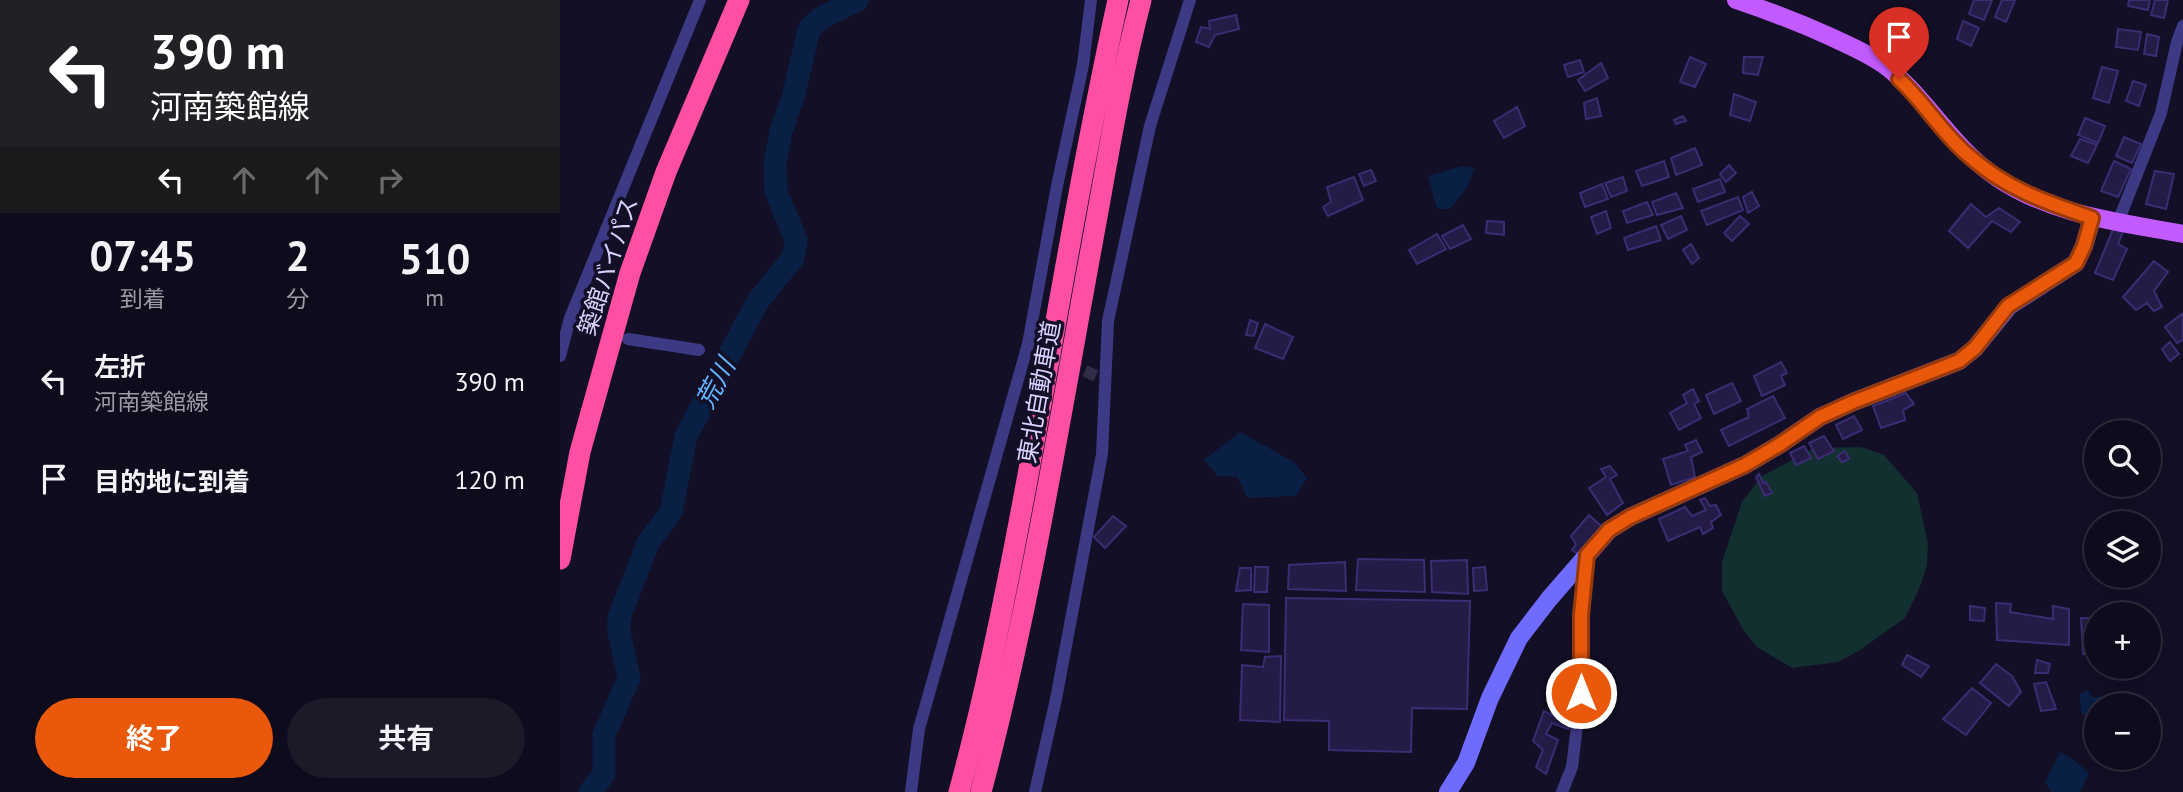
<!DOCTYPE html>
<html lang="ja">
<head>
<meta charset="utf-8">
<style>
  body { margin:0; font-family:"PT Sans","Noto Sans JP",sans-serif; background:#1c1929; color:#f1f3f6; height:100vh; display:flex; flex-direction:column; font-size:26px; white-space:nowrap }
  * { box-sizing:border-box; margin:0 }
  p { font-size:23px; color:#9b9ba3 }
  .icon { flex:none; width:38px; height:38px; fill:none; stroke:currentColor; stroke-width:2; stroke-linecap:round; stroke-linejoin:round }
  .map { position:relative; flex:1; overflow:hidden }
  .sheet { display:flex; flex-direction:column; background:#0e0b1c; width:560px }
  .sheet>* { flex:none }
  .guide { background:#202124; color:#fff; overflow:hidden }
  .tools { position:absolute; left:1524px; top:420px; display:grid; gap:14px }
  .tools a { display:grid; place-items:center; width:77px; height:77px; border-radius:50%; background:#0e0b1c; box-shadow:0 4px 18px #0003,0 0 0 2px #2e2b3b; font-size:35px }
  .pin { position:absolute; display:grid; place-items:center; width:60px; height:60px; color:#fff; margin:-72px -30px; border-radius:50% 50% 50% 0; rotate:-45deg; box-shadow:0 0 7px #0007 }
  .pin .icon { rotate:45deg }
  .me { position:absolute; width:77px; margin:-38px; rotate:0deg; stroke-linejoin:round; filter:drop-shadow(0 0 5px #0008) }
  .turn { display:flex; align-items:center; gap:24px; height:147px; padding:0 35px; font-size:32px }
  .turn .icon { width:91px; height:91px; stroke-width:2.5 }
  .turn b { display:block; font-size:49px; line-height:60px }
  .lanes { display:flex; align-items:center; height:66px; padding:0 35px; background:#0003; justify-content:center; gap:35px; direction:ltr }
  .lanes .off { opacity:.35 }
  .eta { display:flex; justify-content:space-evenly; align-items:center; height:119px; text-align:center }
  .eta b { font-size:42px; font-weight:700; line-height:49px }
  .action { display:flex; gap:14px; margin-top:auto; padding:14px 35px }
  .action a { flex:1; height:80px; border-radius:42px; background:#ea580c; color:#fff; font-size:28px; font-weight:700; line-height:80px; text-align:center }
  .action a+a { background:#1c1929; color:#f1f3f6 }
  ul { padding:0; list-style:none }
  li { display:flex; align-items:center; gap:21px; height:98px; padding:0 35px }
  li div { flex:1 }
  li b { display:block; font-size:26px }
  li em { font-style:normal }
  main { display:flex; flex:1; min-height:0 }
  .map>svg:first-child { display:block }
  .green { fill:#12302f }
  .water { fill:#0a1f44 }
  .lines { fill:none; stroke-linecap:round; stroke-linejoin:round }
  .river { stroke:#0a1f44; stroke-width:23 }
  .building { fill:#241b47; stroke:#3b2d73; stroke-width:2 }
  .street-tunnel { stroke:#312d47; stroke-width:12; stroke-dasharray:12 6; stroke-linecap:butt }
  .street { stroke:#3d3a85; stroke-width:12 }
  .secondary { stroke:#6f6bff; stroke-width:18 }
  .primary { stroke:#c25bff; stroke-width:18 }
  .highway { stroke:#ff4fa3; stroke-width:21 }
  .route-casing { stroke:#983908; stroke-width:18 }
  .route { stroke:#ea580c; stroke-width:12 }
  .labels { text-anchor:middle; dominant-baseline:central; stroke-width:7; stroke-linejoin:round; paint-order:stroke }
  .street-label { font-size:24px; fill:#d9d4ff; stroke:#130f26 }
  .water-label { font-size:26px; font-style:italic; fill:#62b6ff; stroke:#130f26 }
</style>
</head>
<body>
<main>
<section class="sheet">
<div class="guide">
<div class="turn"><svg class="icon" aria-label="left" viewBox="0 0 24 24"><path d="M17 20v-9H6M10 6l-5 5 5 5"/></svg><div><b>390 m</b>河南築館線</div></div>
<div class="lanes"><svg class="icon" aria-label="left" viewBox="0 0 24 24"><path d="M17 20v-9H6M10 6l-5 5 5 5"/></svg><svg class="icon off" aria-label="ahead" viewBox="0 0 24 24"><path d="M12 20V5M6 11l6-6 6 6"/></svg><svg class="icon off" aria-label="ahead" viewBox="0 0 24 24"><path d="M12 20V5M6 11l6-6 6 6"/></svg><svg class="icon off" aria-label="right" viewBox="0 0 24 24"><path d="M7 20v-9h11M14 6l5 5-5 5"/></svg></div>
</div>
<div class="eta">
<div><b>07:45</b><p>到着</p></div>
<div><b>2</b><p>分</p></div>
<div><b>510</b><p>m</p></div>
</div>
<ul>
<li><svg class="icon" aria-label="left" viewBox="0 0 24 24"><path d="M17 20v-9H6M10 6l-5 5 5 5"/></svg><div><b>左折</b><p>河南築館線</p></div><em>390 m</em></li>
<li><svg class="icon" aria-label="arrive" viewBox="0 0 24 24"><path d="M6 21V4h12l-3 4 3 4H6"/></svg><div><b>目的地に到着</b></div><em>120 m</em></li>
</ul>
<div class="action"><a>終了</a><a>共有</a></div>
</section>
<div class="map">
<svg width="1623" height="792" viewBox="0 0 1623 792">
  <rect width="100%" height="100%" fill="#130f26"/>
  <path class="green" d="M1301 447 1324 455 1357 493 1368 544 1367 565 1360 587 1345 618 1300 650 1278 662 1232 668 1197 647 1184 631 1162 591V562L1182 502 1202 476 1255 448Z"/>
  <path class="water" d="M902 166 914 168 907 188 890 209H877L868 176Z
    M680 432 734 462 747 478 736 496 687 498 678 477 658 476 644 460Z
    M1527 690 1532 697H1543L1545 705H1536V721H1532L1521 713 1520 694Z
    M1500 752 1514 760 1529 773 1520 792H1491L1485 782Z"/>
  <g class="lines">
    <path class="river" d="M30 792 44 774V735L69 678 59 632V618L88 543 111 512 126 436 198 301 233 258 236 240 216 191 215 163 221 131 233 97 249 30C260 14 281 10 297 0"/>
  </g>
  <path class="building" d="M1414 0H1432L1424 20 1409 14Z
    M1442 0H1455L1446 22 1435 17Z
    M1569 0H1590L1588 10 1568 6Z
    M1595 0H1608L1604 18 1591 15Z
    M676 15 679 29 655 35 649 47 636 42 641 27 650 29 649 21Z
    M1403 21 1419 28 1411 46 1397 39Z
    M1558 29 1581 32 1578 50 1556 47Z
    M1587 34 1599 37 1596 56 1584 54Z
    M1130 57 1146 64 1135 87 1120 82Z
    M1184 57H1203L1198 75 1183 73Z
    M1020 60 1024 72 1008 77 1004 65Z
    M1041 63 1048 78 1025 91 1018 80Z
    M1542 67 1558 71 1549 103 1533 98Z
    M1573 81 1586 85 1579 106 1566 101Z
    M1174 94 1196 102 1190 121 1170 115Z
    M1037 98 1041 116 1026 119 1024 103Z
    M957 107 965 126 944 138 934 121Z
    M1123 116 1126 121 1116 124 1114 120Z
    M1525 118 1545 126 1538 143 1518 135Z
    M1564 137 1581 144 1572 163 1556 156Z
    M1520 139 1537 145 1528 163 1511 156Z
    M1135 148 1142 165 1116 175 1111 158Z
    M1104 161 1109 177 1082 186 1076 171Z
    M1554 161 1571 169 1558 197 1541 191Z
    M1169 165 1176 173 1166 182 1160 174Z
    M811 170 816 181 804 186 799 174Z
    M1595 171 1614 174 1606 209 1586 204Z
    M794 177 803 200 768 216 763 207 771 202 767 187Z
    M1063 177 1067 191 1051 197 1045 183Z
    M1160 179 1165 192 1138 202 1133 189Z
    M1042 184 1048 199 1025 207 1020 193Z
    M1192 192 1199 206 1188 213 1183 197Z
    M1116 193 1123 208 1097 215 1092 202Z
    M1178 197 1183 210 1147 225 1141 211Z
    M1087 202 1093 215 1067 223 1063 211Z
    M1411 204 1426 217 1439 208 1460 222 1451 232 1432 221 1408 248 1389 231Z
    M1046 211 1051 228 1037 234 1031 217Z
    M1121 216 1127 230 1108 239 1101 225Z
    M1180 216 1189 224 1172 241 1164 233Z
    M927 221 944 222V235L926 233Z
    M903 225 911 239 890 249 882 236Z
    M1096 226 1101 240 1068 250 1064 238Z
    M1553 229 1563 232 1558 244 1567 249 1553 280 1535 273Z
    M877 234 886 249 857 264 849 250Z
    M1131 244 1139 258 1132 264 1123 250Z
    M1594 261 1608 272 1594 291 1602 307 1594 311 1587 303 1576 310 1563 297Z
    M1623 313V340L1617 343 1605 327Z
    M690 320 698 323 694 336 686 335Z
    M705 324 733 337 723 359 695 348Z
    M1610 342 1619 354 1610 361 1602 349Z
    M1221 362 1227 373 1221 376 1225 385 1202 396 1194 376Z
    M1172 383 1181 401 1154 414 1146 395Z
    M1133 389 1139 401 1134 404 1141 418 1119 430 1110 413 1127 403 1123 395Z
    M1346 393 1354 404 1343 410 1345 420 1321 428 1313 406Z
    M1213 396 1225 418 1169 446 1161 430 1189 417 1187 409Z
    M1294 416 1302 430 1283 439 1276 425Z
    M1264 436 1274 451 1258 459 1249 443Z
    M1136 440 1142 452 1131 457 1135 477 1111 485 1103 459 1128 451 1125 445Z
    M1244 446 1251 458 1236 465 1230 453Z
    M1285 451 1289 459 1282 462 1277 456Z
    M1050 466 1057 475 1050 479 1063 503 1047 515 1029 488 1046 477 1041 469Z
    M1199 474 1203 483 1206 482 1212 493 1205 496 1196 477Z
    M1145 498 1150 506 1156 505 1161 515 1151 522 1153 528 1143 534 1140 527 1108 541 1099 519 1125 507 1132 516 1146 510 1140 500Z
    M1029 515 1042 527 1021 556 1012 550 1016 544 1011 536Z
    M553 516 566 526 545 548 534 537Z
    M798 559 864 560 865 592 796 590Z
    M907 560 908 594 872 592 871 561Z
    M785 562 786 591 728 589 729 565Z
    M695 567H708L707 592H694Z
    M925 567 927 590 914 591 913 568Z
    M680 568H691V590L676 591Z
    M726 598 910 601 907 709 852 708 851 752 769 750V721L724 720Z
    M1436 603 1451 604 1450 612 1493 619V606L1509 609V645L1437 640Z
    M683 604 709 605V652L681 650Z
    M1410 606 1425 608 1424 621 1410 620Z
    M1521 618H1536V654H1523Z
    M1347 655 1369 666 1361 677 1342 665Z
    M721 656 720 722 680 720 682 665 703 667 705 657Z
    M1477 660 1490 664 1488 673H1475Z
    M1436 664 1452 676 1461 692 1449 706 1420 683Z
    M1486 682 1496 709 1481 711 1474 684Z
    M1412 688 1431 703 1406 735 1383 719Z
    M984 711 996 717 1002 714 1013 719 1008 729 992 723 986 734 998 740 986 774 976 767 983 750 973 741Z"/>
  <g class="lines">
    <path class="street-tunnel" d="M476 348 536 376"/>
    <path class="street" d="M1558 222 1601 113 1617 42 1623 26
      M10 318 36 325
      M68 339 139 350
      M0 356 10 318 140 0
      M351 792 359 729 468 344 497 186 523 65 531 0
      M475 792 496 699 542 454 548 321 590 126 630 0
      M1002 792 1012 767 1021 693 1022 615 1027 555"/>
    <path class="secondary" d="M888 792 906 763 930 698 959 638 989 599 1049 530 1070 517 1185 465 1219 445 1260 417 1293 402 1399 361 1415 348 1449 306 1516 263 1524 246 1532 218"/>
    <path class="primary" d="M1176 0C1209 11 1240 23 1271 37 1290 46 1310 54 1327 67 1368 100 1391 146 1436 177 1491 215 1559 222 1623 234"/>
    <path class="highway" d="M0 559 20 452 70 273 106 172 179 0
      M399 792C425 698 444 603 462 507 494 338 521 168 558 0
      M421 792C468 615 497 435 530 255 546 170 559 84 581 0"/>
  </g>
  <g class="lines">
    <g class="route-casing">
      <path id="route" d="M1021 693V615L1027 555 1049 530 1070 517 1185 465 1219 445 1260 417 1293 402 1399 361 1415 348 1448 306 1516 263 1524 246 1532 218C1485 202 1446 189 1408 155 1382 133 1364 102 1339 79"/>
    </g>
    <use href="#route" class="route"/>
  </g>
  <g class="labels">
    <g class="street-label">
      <text transform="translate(48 266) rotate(-72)">築館バイパス</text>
      <text transform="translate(479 392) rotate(-80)">東北自動車道</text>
    </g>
    <g class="water-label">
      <text transform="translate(155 383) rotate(-62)">荒川</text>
    </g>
  </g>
</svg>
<div class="tools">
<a><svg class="icon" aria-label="search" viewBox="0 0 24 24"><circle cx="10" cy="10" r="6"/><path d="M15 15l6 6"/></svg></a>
<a><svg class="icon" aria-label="layers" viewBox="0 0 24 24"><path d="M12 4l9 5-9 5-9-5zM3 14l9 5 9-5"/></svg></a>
<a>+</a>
<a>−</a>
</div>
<div class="pin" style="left:1339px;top:79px;background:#d93025"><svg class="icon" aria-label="arrive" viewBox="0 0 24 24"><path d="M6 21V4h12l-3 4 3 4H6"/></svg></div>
<svg class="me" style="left:1021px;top:693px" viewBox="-20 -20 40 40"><circle r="17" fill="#ea580c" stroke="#fff" stroke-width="3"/><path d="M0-11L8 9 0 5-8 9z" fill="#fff"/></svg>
</div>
</main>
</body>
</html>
